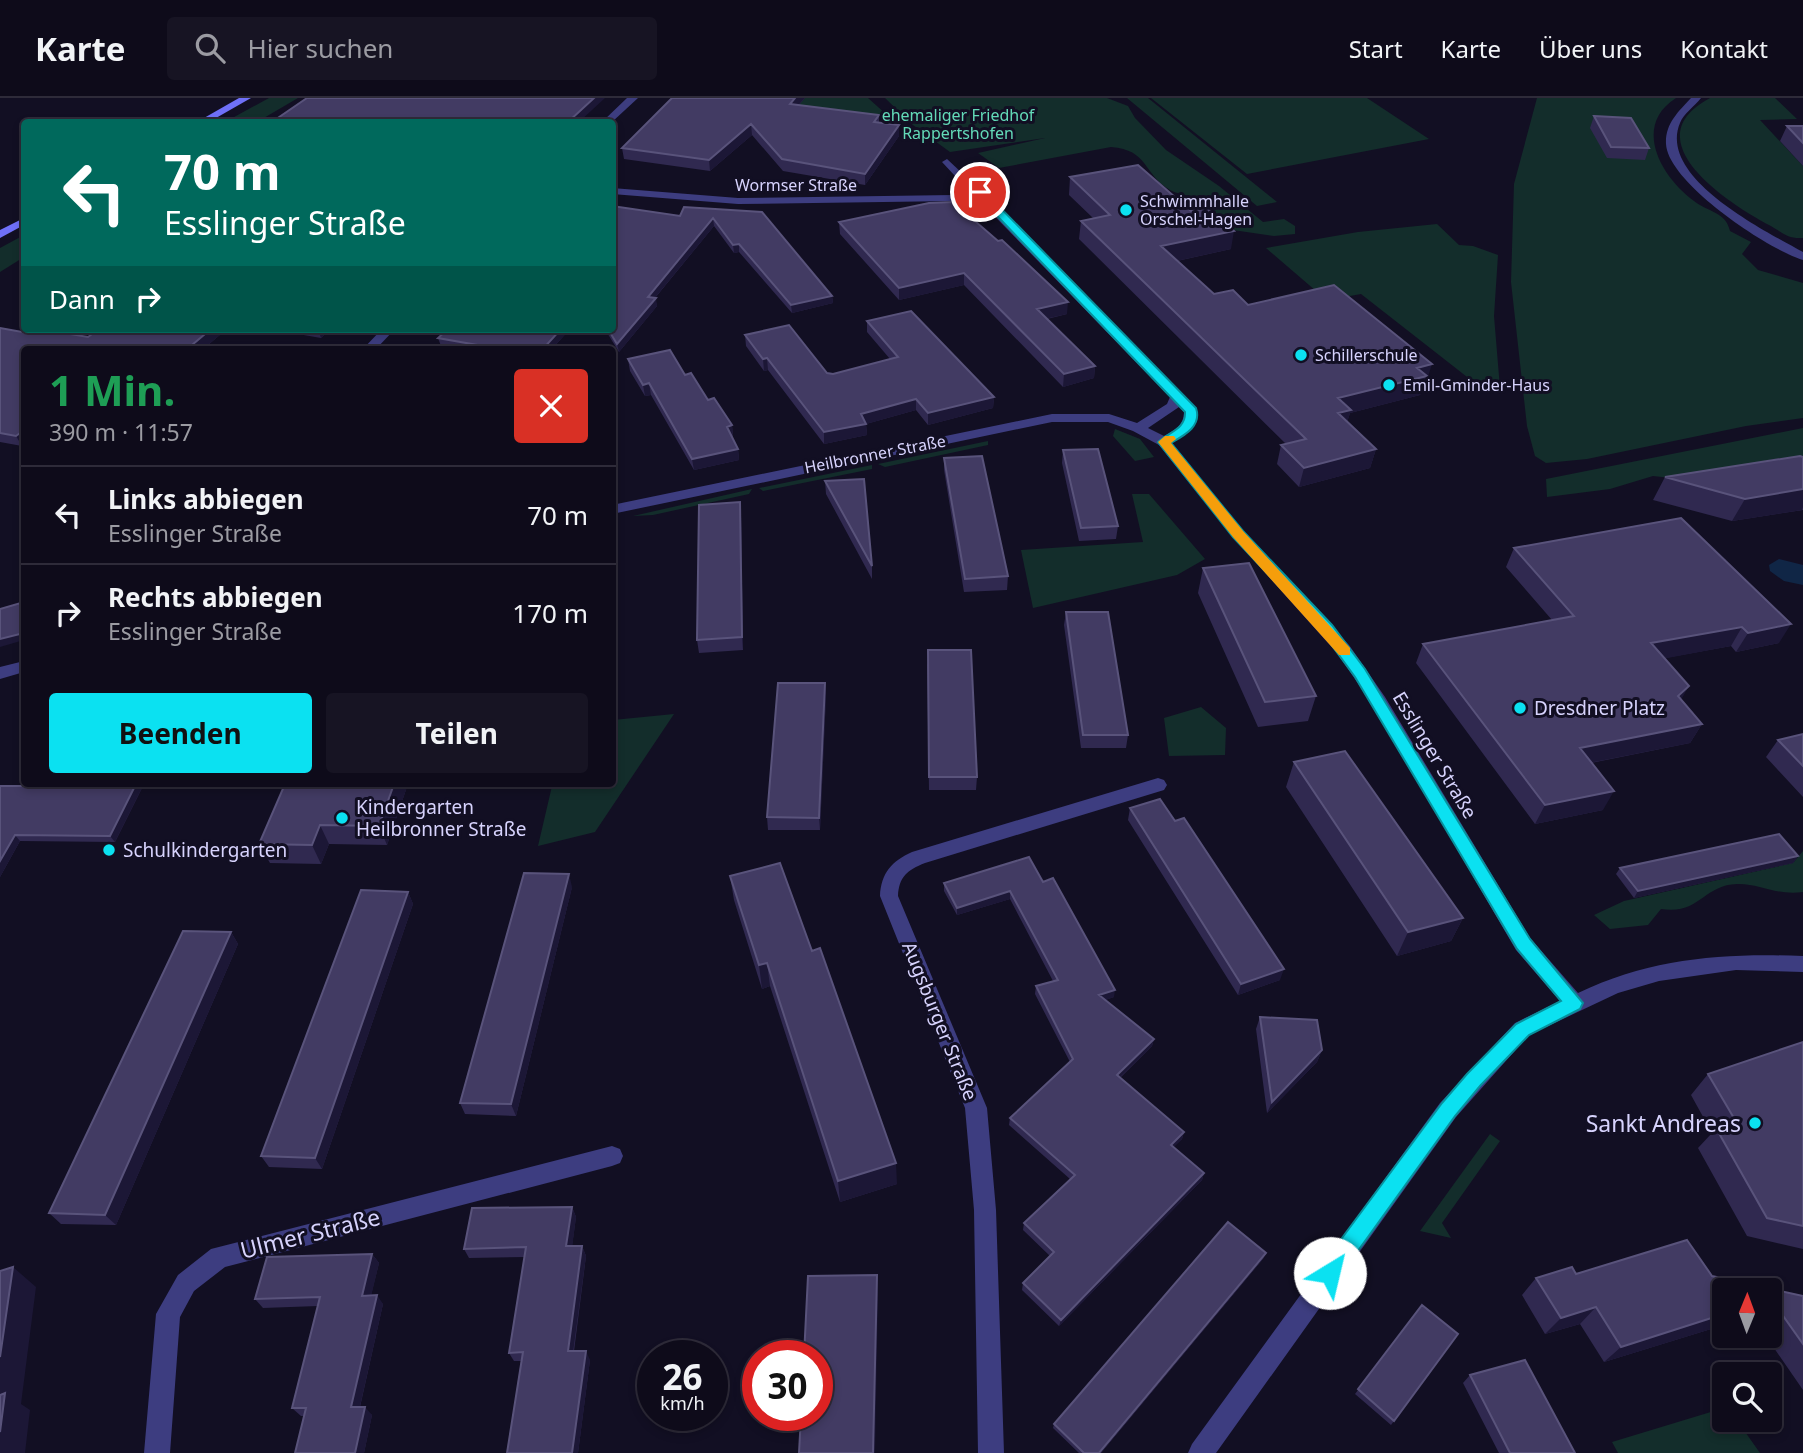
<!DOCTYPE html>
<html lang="de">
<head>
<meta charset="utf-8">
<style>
  body { margin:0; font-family:"Noto Sans",sans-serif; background:#171423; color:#f1f3f6; height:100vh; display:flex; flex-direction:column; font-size:26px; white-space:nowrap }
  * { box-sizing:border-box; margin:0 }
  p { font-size:23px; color:#9b9ba2 }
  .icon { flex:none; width:38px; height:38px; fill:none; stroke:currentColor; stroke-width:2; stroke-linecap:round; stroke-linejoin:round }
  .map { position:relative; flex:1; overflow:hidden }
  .drawer { position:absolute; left:21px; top:248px; width:595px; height:441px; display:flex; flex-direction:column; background:#0e0b1a; border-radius:7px; box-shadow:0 4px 10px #0003,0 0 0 2px #2e2b39 }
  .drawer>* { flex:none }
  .hud { position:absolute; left:21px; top:21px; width:595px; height:214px; border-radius:7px; box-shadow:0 4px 10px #0003,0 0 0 2px #2e2b39; background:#00695c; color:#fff; overflow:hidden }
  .needle { width:46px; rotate:1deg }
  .controls { position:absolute; left:1712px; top:1180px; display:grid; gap:14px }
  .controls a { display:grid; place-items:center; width:70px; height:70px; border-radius:7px; background:#0e0b1a; box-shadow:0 4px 10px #0003,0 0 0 2px #2e2b39; font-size:35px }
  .speed { position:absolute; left:637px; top:1242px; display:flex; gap:14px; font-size:35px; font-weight:700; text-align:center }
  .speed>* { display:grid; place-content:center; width:91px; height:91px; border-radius:50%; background:#0e0b1a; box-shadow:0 4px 10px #0003,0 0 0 2px #2e2b39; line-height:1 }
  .speed small { font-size:18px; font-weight:400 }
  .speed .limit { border:10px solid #d22; background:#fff; color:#111 }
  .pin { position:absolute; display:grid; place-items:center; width:60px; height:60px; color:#fff; margin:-30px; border:4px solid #fff; border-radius:50%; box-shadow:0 2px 7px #0007 }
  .me { position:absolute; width:77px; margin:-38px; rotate:36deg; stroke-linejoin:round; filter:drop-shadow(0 0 5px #0008) }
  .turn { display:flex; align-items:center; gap:24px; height:147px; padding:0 28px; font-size:32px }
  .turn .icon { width:91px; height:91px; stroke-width:2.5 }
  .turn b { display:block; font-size:49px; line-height:60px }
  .then { display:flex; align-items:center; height:66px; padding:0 28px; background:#0003; gap:14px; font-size:26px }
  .round { display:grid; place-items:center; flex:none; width:74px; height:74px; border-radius:7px; background:#171423 }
  .summary { display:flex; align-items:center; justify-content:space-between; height:119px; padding:0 28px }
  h1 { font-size:42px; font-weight:700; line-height:52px; color:#1e9e55 }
  .cta { display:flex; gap:14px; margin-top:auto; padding:14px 28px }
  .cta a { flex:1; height:80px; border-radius:7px; background:#0be1f1; color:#111; font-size:28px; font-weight:700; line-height:80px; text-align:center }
  .cta a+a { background:#171423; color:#f1f3f6 }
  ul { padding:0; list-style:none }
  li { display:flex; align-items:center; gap:21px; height:98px; padding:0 28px; border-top:2px solid #2e2b39 }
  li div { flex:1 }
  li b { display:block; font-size:26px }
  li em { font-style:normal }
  header { display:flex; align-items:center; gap:42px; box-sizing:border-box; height:98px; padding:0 35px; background:#0e0b1a; border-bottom:2px solid #2e2b39 }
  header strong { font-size:33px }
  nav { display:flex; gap:38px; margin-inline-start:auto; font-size:24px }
  .search { width:490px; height:63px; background:#171423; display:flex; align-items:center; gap:18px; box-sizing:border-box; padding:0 24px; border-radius:7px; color:#9b9ba2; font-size:26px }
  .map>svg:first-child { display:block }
  .green { fill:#132d2b }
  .water { fill:#102646 }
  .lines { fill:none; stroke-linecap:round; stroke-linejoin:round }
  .street { fill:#3d3d80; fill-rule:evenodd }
  .secondary { fill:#6f70f8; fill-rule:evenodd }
  .wall { fill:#302950 }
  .shaded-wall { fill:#1c1736 }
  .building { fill:#423b63; stroke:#59537b; stroke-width:2 }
  .route { fill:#0be1f1; stroke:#07929d; stroke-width:2 }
  .slow { fill:#f59e0b }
  .poi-dot { fill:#0be1f1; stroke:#120f23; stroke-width:2.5 }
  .labels { text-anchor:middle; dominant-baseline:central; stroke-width:6; stroke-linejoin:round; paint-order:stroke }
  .far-park-label { font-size:16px; fill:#63dab8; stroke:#120f23 }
  .far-street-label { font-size:16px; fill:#d7d3fd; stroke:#120f23 }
  .far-poi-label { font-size:16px; fill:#d7d3fd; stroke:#120f23; text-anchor:start }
  .poi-label { font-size:19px; fill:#d7d3fd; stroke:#120f23; text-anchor:start }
  .street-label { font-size:19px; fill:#d7d3fd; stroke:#120f23 }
  .near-poi-label { font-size:23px; fill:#d7d3fd; stroke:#120f23; text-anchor:end }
  .near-street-label { font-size:23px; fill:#d7d3fd; stroke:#120f23 }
</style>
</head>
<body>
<header>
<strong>Karte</strong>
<div class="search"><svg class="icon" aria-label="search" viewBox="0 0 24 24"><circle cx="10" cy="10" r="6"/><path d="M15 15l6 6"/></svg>Hier suchen</div>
<nav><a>Start</a><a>Karte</a><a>Über uns</a><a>Kontakt</a></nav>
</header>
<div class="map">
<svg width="1803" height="1355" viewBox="0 0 1803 1355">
  <rect width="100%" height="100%" fill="#120f23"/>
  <path class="green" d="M269 0H298L257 24H225Z
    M684 0H868L887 17Z
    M885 0H1107L1128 8 1135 20 1166 52 1219 88 1263 124 1284 121 1295 128V136L1274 138 1226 131C1220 124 1214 111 1206 105 1196 98 1181 98 1170 92 1142 75 1149 52 1111 49L999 70 978 55 1045 40 950 54 913 27Z
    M1127 0H1148L1277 104 1257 108Z
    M1151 0H1367L1429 41 1247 76Z
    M1537 0H1676C1632 28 1661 79 1694 103 1708 114 1726 114 1730 133L1751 144 1742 156 1758 172 1803 185V320L1746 328 1587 361 1546 365 1535 358 1527 328 1511 184 1514 86Z
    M1710 0H1775L1797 21 1760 22 1803 68V140C1787 141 1782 134 1769 127 1728 105 1631 42 1710 0Z
    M1437 126 1459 147 1473 148 1498 157 1494 218 1500 290 1485 293 1361 196 1333 201 1323 199 1266 150 1358 134Z
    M24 137V159L0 174V150Z
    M1803 330V366L1782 360 1671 380 1653 378 1610 391 1547 399 1546 381Z
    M1115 331 1140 341 1154 359 1135 363 1113 338Z
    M988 343V347L885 369 878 366Z
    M872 367V371L763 393 759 390Z
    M752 391 749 396 653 417 633 418Z
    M1132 396H1149L1205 461 1177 477 1033 510 1021 452 1143 444Z
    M1201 609 1226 630 1225 657 1169 658 1164 620Z
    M674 616 595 734 538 748 552 688 534 686H612L613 622Z
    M1803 753V794C1776 798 1759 785 1737 786 1703 787 1700 817 1661 811L1648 827 1610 831 1594 817 1624 803 1793 765Z
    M1490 1036 1500 1043 1442 1125 1451 1140 1420 1133Z
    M1724 1310V1321H1736L1760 1355H1618L1612 1344Z"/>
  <path class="water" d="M1779 461 1803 467V487L1784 483 1770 473 1769 467Z"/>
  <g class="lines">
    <path class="street" d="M627 0H638L612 24H602Z
      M1691 0H1701C1695 8 1683 16 1680 25 1657 80 1766 133 1803 154V162C1769 152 1668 85 1666 46 1665 26 1678 14 1691 0Z
      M947 61 979 91 984 92V96L1196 310C1201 328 1186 337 1172 345L1243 433 1349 547 1385 599 1530 840 1578 895C1652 860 1722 855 1803 858V874L1736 872 1659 883 1618 895 1529 937 1456 1019 1216 1355H1188L1192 1346 1440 1005 1515 925 1560 903 1516 852 1373 607 1337 555 1233 439 1159 347 1133 333 1108 324H1052L612 416V407L1052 316H1109L1137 325 1167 306 1170 299 975 98 953 103 738 106 612 96V90L738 100 953 97 969 93 942 64ZM1179 309 1184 314C1184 327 1175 332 1164 338L1148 330Z
      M382 231H395L375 252H362Z
      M24 563V574L0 581V569Z
      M1158 680 1164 682 1167 687 1164 692 925 765C907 772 899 779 898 798L987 1010 996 1112 1004 1355H978L974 1112 965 1010 880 798C881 775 892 763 912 754Z
      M612 1048 620 1051 623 1058 620 1065 612 1068 225 1169 194 1193 180 1219 170 1355H144L156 1216 178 1177 211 1151Z"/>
    <path class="secondary" d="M239 0H251L209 24H197Z
      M24 120V127L0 140V132Z"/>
  </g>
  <path class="wall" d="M672 0H805L799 7 879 17V24L899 27V38L865 87 783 73 752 37 710 73 624 61 622 50Z
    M1594 18 1649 50 1645 62 1607 60 1590 30Z
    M1787 28H1803V68L1780 43Z
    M1070 79 1231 151 1177 163 1214 196 1248 207 1426 285 1424 286 1420 297 1350 315 1347 324 1376 351 1370 370 1299 389 1277 366 1281 347 1286 346 1079 141 1081 123 1093 120 1069 97Z
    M762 114 832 198 833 205 792 215 739 154 734 155 714 128 655 200 657 208 619 254 606 233 595 231H612L680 118Z
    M839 124 1067 216 1047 221 1095 268 1094 280 1063 289 964 187 899 202 840 136Z
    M867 223 994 299 993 310 928 327 916 312 866 326 867 337 824 346 768 272 764 273 746 248 745 237 827 275 833 276 890 261 867 234Z
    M0 230 33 236 88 239 227 231 202 252H24L22 348 0 344Z
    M269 231H331L321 240Z
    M448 231H570L551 252H462L441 248 438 240Z
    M628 261 685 277 732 327 733 339H732L738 351 739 362 694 372 651 297 645 298 630 273Z
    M1063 352 1118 428 1116 441 1079 443 1062 365Z
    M1803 359V412L1732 423 1653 402 1665 379Z
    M944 360 1008 478 1007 492 964 494 944 372Z
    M825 383 872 468V481L826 396Z
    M740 404 741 417 743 552 699 555 697 542Z
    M1681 420 1779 545 1736 554 1731 548 1665 560 1681 602 1702 626 1690 645 1591 665 1603 712 1535 726 1416 565 1423 546 1552 522 1506 469 1514 450Z
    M1203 470 1316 598 1308 623 1258 629 1198 495Z
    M1066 514 1128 637 1126 650H1081L1064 527Z
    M927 565 977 679 976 692H929Z
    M825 585 826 598 820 732H768L767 719Z
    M1803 636V699L1766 659 1778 642Z
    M1294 664 1463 820 1451 843 1397 858 1286 689Z
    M144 686 115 744 20 743 0 779V688Z
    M285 686H408L387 747 329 746 321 766 270 765 259 746Z
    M1130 710 1280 882 1238 897 1128 722Z
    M1798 758 1793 765 1634 800 1616 776 1620 770Z
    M730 778 897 1086 840 1104 770 888 762 891 734 802Z
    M1043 784 1114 899 1105 902 1154 941 1152 948 1120 980 1184 1034 1182 1041 1173 1049 1204 1075 1202 1082 1059 1228 1022 1192 1023 1185 1050 1158 1023 1132 1024 1125 1070 1081 1009 1027 1010 1020 1070 964 1035 896 1036 888 1053 883 1010 801 957 817 944 793V785Z
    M572 789 516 1018 465 1016 460 1005Z
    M408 794 413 806 322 1071 269 1069 261 1058Z
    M231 834 238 846 116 1127 61 1126 49 1115Z
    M1260 919 1322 952 1317 964 1267 1015 1256 931Z
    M1803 944V1151L1747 1138 1698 1050 1712 1035 1691 997 1708 976Z
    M572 1109 576 1119 572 1148H582L586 1158 574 1253 590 1262 578 1355H507L521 1263H514L509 1255 525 1159 469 1160 464 1151Z
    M1266 1155 1263 1161 1101 1355H1079L1053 1330 1054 1326Z
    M372 1156 379 1165 371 1197 383 1206 360 1309 372 1317 364 1355H295L304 1318H301L292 1310 318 1208 263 1210 255 1201Z
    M1576 1176 1712 1178 1803 1198V1292L1765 1237H1769V1192H1724V1227L1604 1264 1580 1226 1545 1236 1522 1197 1536 1180Z
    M1422 1207 1394 1323 1391 1327 1355 1296Z
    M1470 1277 1575 1355H1499L1463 1285Z"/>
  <path class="shaded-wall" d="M594 0H605L579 24H568Z
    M795 0H805L790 16V6Z
    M751 26 752 37 710 73 709 62Z
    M899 27V38L865 87V76Z
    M713 120 714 128 649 207 648 199Z
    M1234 133 1231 151 1158 167 1161 148Z
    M739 146V154L734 155 733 147Z
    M964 175V187L899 202V190Z
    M832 198 833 205 792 215 791 207Z
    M656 200 657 208 619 254 617 246Z
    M1068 204 1067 216 1036 223 1037 211Z
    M211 231H227L202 252H186Z
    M318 231H331L321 240Z
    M561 231H570L551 252H542Z
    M767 260 768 272 764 273 763 261Z
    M1432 266 1426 285 1424 286 1420 297 1350 315 1345 331 1332 334 1338 300 1417 270Z
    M1095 268 1094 280 1063 289 1064 276Z
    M649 285 651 297 645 298 643 287Z
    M994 299 993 310 928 327V315Z
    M916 301V312L866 326 867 337 824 346V334L861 316Z
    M732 327 733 339 728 340 727 329Z
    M24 332V346L22 348 16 338Z
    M738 351 739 362 694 372 692 361Z
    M1376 351 1370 370 1299 389 1304 370Z
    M1803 391V409L1802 412 1732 423 1745 401Z
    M740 404 741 417 743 552 742 539Z
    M612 442 615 452 612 475Z
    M1791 526 1779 545 1736 554 1748 535Z
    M1742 529 1731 548 1641 565 1651 545Z
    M24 535V542L0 549V541Z
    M825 585 826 598 820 732 819 720Z
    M1689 588 1678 607V598Z
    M1702 626 1690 645 1569 669 1580 650Z
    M136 686H144L115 744 110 738Z
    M394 686H408L387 747 379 728Z
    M1614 693 1603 712 1535 726 1545 707Z
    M320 727 329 746 321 766 312 747Z
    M15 737 20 743 0 779V763Z
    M1798 758 1793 765 1634 800 1638 793Z
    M569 776 572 789 516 1018 511 1006Z
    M1010 793V801L957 817V810Z
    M408 794 413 806 322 1071 315 1060Z
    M1463 820 1451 843 1397 858 1408 834Z
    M231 834 238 846 116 1127 105 1117Z
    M767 865 770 888 762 891 759 867Z
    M1284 871 1280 882 1238 897 1241 886Z
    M1115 892 1114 899 1097 905 1099 897Z
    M1154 941 1152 948 1115 984 1117 977Z
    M1322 952 1317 964 1267 1015 1272 1004Z
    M1184 1034 1182 1041 1169 1054 1171 1047Z
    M896 1065 897 1086 840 1104 838 1083Z
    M1204 1075 1202 1082 1059 1228 1061 1222Z
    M572 1109 576 1119 571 1158 566 1148Z
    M582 1148 586 1158 572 1262 568 1253Z
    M1266 1155 1263 1161 1101 1355H1099Z
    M372 1156 379 1165 369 1207 362 1198Z
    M13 1169 36 1189 21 1306 30 1312 25 1355H0V1259Z
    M877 1177 878 1197 875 1355H873Z
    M377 1197 383 1206 358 1317 351 1309Z
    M1596 1209 1580 1226 1545 1236 1561 1220Z
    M1724 1216V1227L1604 1264 1621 1249Z
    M586 1253 590 1262 578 1355H572Z
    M365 1309 372 1317 364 1355H355Z"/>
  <path class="building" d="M307 0H594L568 24H272Z
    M672 0H795L790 6 879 17 874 24 899 27 865 76 782 61 751 26 709 62 622 50Z
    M1594 18 1631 20 1649 50 1611 49Z
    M1787 28H1803V45Z
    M1138 67 1191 113 1207 110 1234 133 1161 148 1214 196 1233 192 1248 207 1334 187 1432 266 1417 270 1427 278 1338 300 1351 312 1338 315 1376 351 1304 370 1281 347 1306 341 1081 123 1110 117 1070 79Z
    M953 104 998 143 1002 142 1068 204 1037 211 1095 268 1064 276 964 175 899 190 839 124 929 105Z
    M612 108 680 118 684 109 762 114 832 198 791 207 739 146 733 147 713 120 648 199 656 200 617 246 608 231H612Z
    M911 213 994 299 928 315 916 301 861 316 866 326 824 334 767 260 763 261 745 237 789 227 827 275 833 276 898 259 867 223Z
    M0 230 33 236 40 231 88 239 99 231H211L186 252H24V332L16 338 0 335Z
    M448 231H561L542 252H506L438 240Z
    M670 252 685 277 691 275 708 302 714 300 732 327 727 329 738 351 692 361 649 285 643 287 628 261Z
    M1098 351 1118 428 1081 430 1063 352Z
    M982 358 1008 478 965 481 944 360Z
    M1800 358 1803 359V391L1745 401 1665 379Z
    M864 381 872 468 825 383Z
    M740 404 742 539 697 542 699 407Z
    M1681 420 1791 526 1748 535 1742 529 1651 545 1689 588 1678 598 1702 626 1580 650 1614 693 1545 707 1423 546 1574 518 1514 450Z
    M1249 465 1316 598 1265 604 1203 470Z
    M24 504V535L0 541V511Z
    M1066 514H1108L1128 637H1083Z
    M928 552H971L977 679H929Z
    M778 585H825L819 720 767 719Z
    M1803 636V668L1778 642Z
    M1345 653 1463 820 1408 834 1294 664Z
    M41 686H136L110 738 15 737 0 763V688H39Z
    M285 686H394L379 728 320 727 312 747 259 746Z
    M1160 701 1175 723 1184 720 1284 871 1241 886 1130 710Z
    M1779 736 1798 758 1638 793 1620 770Z
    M1029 759 1043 784 1053 780 1115 892 1099 897 1154 941 1117 977 1184 1034 1171 1047 1204 1075 1061 1222 1023 1185 1054 1154 1024 1125 1075 1077 1010 1020 1073 961 1036 888 1058 882 1010 793 957 810 944 785Z
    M780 765 812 853 820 850 896 1065 838 1083 767 865 759 867 730 778Z
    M524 775 569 776 511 1006 460 1005Z
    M361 792 408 794 315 1060 261 1058Z
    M183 833 231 834 105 1117 49 1115Z
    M1260 919 1317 922 1322 952 1272 1004Z
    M1803 944V1128L1767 1120 1716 1030 1738 1027 1708 976Z
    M572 1109 566 1148H582L568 1253H586L572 1355H507L523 1254 509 1255 526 1149 464 1151 472 1110Z
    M1228 1124 1266 1155 1099 1355H1084L1054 1326Z
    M1687 1142 1712 1178 1803 1198V1246L1771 1201 1769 1202V1192H1724V1216L1621 1249 1596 1209 1561 1220 1536 1180 1572 1169 1576 1176Z
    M372 1156 362 1198 377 1197 351 1309H365L355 1355H295L306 1310H292L320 1199 255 1201 267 1159Z
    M13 1169 0 1259V1173Z
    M877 1177 873 1355H799L801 1318H817V1258H804L808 1178Z
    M1422 1207 1458 1236 1394 1323 1358 1291Z
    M1525 1262 1575 1355H1510L1470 1277Z
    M5 1295 0 1334V1297Z"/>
  <path class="route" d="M976 92H983L1196 310C1202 328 1185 337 1171 345L1243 433 1332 527 1365 571 1530 841 1583 905 1580 911 1529 937 1480 988 1455 1018 1337 1182 1330 1185 1322 1182 1319 1175 1322 1167 1442 1005 1467 976 1516 926 1561 903 1517 851 1355 579 1322 534 1233 439 1158 344C1169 334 1186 331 1185 314L976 96Z"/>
  <path class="slow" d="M1165 338H1174L1176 341 1171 345 1243 433 1350 550V557H1339L1233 439 1158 344Z"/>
  <g class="poi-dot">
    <circle cx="1126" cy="112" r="7"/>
    <circle cx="1301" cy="257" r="7"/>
    <circle cx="1389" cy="287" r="7"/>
    <circle cx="1520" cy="610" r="7"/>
    <circle cx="342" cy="720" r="7"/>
    <circle cx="109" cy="752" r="7"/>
    <circle cx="1755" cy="1025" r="7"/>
  </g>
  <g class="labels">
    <g class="far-park-label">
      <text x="958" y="17">ehemaliger Friedhof<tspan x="958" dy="18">Rappertshofen</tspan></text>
    </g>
    <g class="far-street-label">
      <text x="796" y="87">Wormser Straße</text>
      <text transform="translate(875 356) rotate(-11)">Heilbronner Straße</text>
    </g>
    <g class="far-poi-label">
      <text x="1140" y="103">Schwimmhalle<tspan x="1140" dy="18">Orschel-Hagen</tspan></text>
      <text x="1315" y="257">Schillerschule</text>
      <text x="1403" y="287">Emil-Gminder-Haus</text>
    </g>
    <g class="poi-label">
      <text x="1534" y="610">Dresdner Platz</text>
      <text x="356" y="709">Kindergarten<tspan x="356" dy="22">Heilbronner Straße</tspan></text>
      <text x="123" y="752">Schulkindergarten</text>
    </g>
    <g class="street-label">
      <text transform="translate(1435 657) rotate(59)">Esslinger Straße</text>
      <text transform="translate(940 923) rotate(68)">Augsburger Straße</text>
    </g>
    <g class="near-poi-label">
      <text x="1741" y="1025">Sankt Andreas</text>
    </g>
    <g class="near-street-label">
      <text transform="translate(310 1135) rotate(-14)">Ulmer Straße</text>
    </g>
  </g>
</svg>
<div class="controls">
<a><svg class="needle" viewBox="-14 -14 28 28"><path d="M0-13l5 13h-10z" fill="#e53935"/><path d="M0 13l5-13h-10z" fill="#9b9ba2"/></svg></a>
<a><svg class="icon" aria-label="search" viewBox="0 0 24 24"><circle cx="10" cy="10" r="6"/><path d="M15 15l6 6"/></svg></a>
</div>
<div class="speed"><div>26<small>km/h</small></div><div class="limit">30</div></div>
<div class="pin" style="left:980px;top:94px;background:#d93025"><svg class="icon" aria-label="arrive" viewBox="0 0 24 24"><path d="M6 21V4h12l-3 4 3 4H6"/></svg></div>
<svg class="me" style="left:1330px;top:1175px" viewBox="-20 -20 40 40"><circle r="19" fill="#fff"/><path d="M0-13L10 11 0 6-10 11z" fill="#0be1f1"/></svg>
<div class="hud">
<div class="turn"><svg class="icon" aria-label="left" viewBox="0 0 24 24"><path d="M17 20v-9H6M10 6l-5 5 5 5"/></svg><div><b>70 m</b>Esslinger Straße</div></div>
<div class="then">Dann<svg class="icon" aria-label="right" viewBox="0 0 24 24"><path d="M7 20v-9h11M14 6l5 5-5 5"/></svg></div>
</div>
<section class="drawer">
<div class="summary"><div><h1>1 Min.</h1><p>390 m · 11:57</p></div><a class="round" style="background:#d93025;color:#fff"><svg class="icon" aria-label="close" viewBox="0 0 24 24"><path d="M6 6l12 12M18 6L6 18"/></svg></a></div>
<ul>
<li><svg class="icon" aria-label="left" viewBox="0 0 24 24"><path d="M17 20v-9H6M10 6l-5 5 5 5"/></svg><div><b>Links abbiegen</b><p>Esslinger Straße</p></div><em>70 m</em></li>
<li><svg class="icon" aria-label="right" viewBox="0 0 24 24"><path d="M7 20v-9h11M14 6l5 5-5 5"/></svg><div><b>Rechts abbiegen</b><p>Esslinger Straße</p></div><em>170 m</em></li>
</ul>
<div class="cta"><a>Beenden</a><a>Teilen</a></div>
</section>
</div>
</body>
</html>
